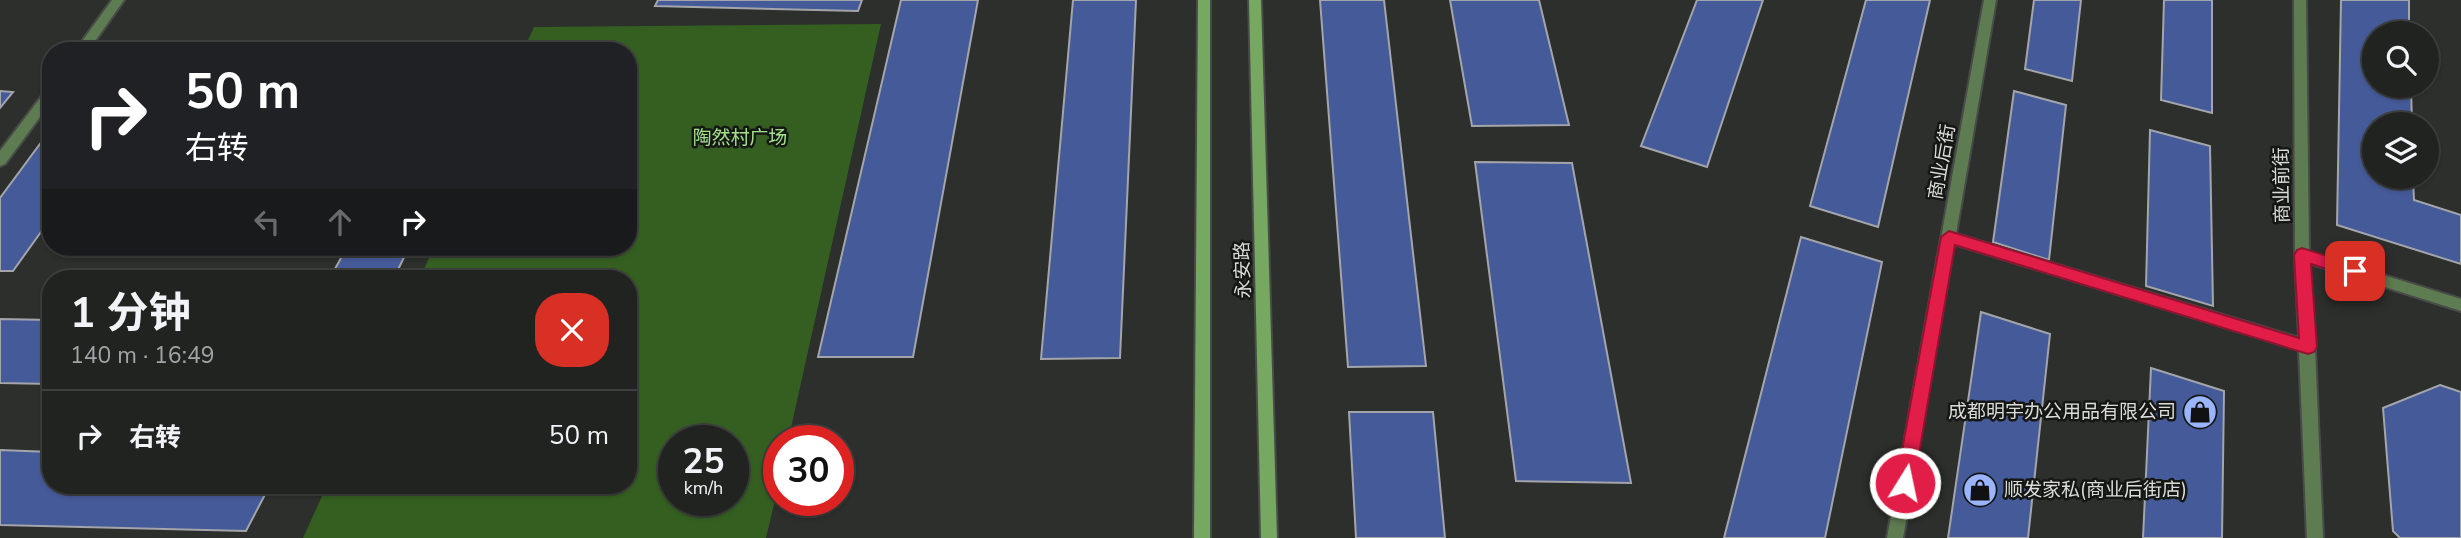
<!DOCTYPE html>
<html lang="zh">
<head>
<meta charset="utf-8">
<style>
  body { margin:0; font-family:"Nunito Sans","Noto Sans SC",sans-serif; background:#292b2a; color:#f1f3f6; height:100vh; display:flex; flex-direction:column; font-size:26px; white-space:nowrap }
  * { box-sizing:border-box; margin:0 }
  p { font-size:23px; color:#a2a4a5 }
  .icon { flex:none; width:38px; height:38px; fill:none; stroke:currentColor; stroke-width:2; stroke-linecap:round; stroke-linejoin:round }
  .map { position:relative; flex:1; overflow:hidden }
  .sheet { position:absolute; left:42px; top:270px; width:595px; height:224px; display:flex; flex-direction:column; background:#212321; border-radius:28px; box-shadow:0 2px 5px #0004,0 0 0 2px #3e403f }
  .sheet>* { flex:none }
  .hud { position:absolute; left:42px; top:42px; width:595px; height:214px; border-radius:28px; box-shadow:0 2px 5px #0004,0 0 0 2px #3e403f; background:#202124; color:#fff; overflow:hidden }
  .buttons { position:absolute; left:2362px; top:21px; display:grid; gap:14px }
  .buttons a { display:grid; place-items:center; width:77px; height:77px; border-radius:50%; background:#212321; box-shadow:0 2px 5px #0004,0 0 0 2px #3e403f; font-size:35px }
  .speed { position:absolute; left:658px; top:425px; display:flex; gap:14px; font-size:35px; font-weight:700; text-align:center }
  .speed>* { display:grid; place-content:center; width:91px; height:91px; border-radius:50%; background:#212321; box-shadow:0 2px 5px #0004,0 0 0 2px #3e403f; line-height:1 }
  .speed small { font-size:18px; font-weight:400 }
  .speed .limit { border:10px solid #d22; background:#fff; color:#111 }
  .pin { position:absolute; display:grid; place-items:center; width:60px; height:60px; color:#fff; margin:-30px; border-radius:14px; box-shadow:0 4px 10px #0006 }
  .me { position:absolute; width:77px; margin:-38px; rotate:10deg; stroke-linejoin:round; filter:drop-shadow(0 0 5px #0008) }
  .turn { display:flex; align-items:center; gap:24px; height:147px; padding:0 28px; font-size:32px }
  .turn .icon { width:91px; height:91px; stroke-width:2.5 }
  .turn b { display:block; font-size:49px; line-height:60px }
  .lanes { display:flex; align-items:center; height:66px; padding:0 28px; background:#0003; justify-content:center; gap:35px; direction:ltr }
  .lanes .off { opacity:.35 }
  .round { display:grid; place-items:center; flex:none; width:74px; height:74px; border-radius:28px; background:#292b2a }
  .overview { display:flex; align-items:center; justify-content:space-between; height:119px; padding:0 28px }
  h1 { font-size:42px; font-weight:700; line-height:52px }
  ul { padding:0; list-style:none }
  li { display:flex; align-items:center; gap:21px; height:91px; padding:0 28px; border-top:2px solid #3e403f }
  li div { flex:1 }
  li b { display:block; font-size:26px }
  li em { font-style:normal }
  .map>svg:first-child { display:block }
  .green { fill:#355f21; fill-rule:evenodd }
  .building { fill:#455a98; stroke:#a3a5aa; stroke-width:2 }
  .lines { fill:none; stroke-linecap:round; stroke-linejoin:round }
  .street-casing { stroke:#484b48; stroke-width:4 }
  .secondary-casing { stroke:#484b48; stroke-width:4 }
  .street { fill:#5e7c51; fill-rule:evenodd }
  .secondary { fill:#77a862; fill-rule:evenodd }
  .route { fill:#e11d48; stroke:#92132f; stroke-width:2 }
  .labels { text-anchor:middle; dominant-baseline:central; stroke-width:5; stroke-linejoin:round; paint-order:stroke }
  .park-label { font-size:19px; fill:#a3e189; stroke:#151715 }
  .street-label { font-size:19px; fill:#dbdcda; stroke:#151715 }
  .poi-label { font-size:19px; fill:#dbdcda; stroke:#151715; text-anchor:end }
</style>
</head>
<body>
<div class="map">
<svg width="2461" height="538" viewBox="0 0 2461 538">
  <rect width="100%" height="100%" fill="#2c2f2c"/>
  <path class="green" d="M881 24 788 441H779V483L766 538H303L327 485H628V278H420L434 247H628V51H523L534 27ZM674 441H733V500H674Z"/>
  <path class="building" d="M658 0H862L858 11 655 6Z
    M901 0H978L913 357H818Z
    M1073 0H1136L1120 358 1041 359Z
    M1320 0H1384L1426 366 1348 367Z
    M1450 0H1539L1569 125 1472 126Z
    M1697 0H1763L1707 167 1641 146Z
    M1866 0H1930L1878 227 1810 206Z
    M2034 0H2081L2072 81 2025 69Z
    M2164 0H2212V113L2161 100Z
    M2341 0H2409V33H2375V86H2411L2412 124H2375V177H2413L2414 200 2461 215V264L2337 225Z
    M0 91 13 92 0 108Z
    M2014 91 2066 105 2049 260 1993 242Z
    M51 129V218L13 271H0V198Z
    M2150 130 2210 146 2213 306 2146 286Z
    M1475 162 1572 163 1631 483 1516 481Z
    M1801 237 1882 262 1825 538H1724Z
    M347 247H409L394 278H330Z
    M1981 312 2050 334 2028 538H1948Z
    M0 319 51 320V384L0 383Z
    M2151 368 2224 391 2222 538H2143Z
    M2440 385 2461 392V538H2400L2393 531 2383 408Z
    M1349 412H1433L1445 538H1356Z
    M0 450 51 452V485H270L246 531 0 525Z"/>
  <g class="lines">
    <g class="street-casing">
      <path id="street" d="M112 0H124L88 51H75Z
        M1984 0H1996L1956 234 2299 338 2295 255 2294 0H2306L2309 252 2461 299V311L2309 263 2315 347 2323 538H2307L2299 350 1954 244 1903 538H1887Z
        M51 88V102L5 164 0 166V151L47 89Z"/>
    </g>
    <g class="secondary-casing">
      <path id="secondary" d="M1198 0H1210V538H1194Z
        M1249 0H1261L1277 538H1261Z"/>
    </g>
    <use href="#street" class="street"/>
    <use href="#secondary" class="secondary"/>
  </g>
  <path class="route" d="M1949 231 2299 338 2294 255 2297 250 2302 248 2361 267 2363 271 2355 278 2311 264 2317 347 2314 352 2308 354 1955 245 1914 483 1911 489 1905 491 1898 489 1896 483 1941 237Z"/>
  <defs>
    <g id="shop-disc" transform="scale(1.75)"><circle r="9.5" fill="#9ab5fd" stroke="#151715"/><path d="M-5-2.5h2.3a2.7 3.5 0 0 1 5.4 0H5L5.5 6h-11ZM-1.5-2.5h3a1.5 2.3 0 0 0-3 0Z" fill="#111"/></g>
  </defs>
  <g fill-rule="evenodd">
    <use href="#shop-disc" x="2200" y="412"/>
    <use href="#shop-disc" x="1980" y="490"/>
  </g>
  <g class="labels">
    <g class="park-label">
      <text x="740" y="138">陶然村广场</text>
    </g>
    <g class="street-label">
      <text transform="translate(1942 162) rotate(-80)">商业后街</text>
      <text transform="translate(2282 185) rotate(-91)">商业前街</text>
      <text transform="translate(1243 270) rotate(-92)">永安路</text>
    </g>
    <g class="poi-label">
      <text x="2176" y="412">成都明宇办公用品有限公司</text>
      <text x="2004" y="490" text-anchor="start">顺发家私(商业后街店)</text>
    </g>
  </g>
</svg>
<div class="buttons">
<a><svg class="icon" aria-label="search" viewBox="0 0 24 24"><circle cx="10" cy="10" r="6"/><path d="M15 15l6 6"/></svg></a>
<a><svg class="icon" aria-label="layers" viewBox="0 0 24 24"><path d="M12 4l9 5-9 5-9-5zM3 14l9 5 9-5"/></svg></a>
</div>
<div class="speed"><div>25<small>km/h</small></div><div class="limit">30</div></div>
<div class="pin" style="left:2355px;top:271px;background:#d93025"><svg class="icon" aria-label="arrive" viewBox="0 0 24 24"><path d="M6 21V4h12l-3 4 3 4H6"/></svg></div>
<svg class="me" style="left:1905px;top:483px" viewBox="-20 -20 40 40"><circle r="17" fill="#e11d48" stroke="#fff" stroke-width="3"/><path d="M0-11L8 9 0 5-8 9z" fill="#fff"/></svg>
<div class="hud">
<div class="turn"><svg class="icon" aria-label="right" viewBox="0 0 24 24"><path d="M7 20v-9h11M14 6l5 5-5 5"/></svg><div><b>50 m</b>右转</div></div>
<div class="lanes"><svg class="icon off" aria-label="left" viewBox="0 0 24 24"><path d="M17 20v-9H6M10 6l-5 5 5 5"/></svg><svg class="icon off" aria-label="ahead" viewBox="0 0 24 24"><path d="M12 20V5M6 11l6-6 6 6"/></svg><svg class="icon" aria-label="right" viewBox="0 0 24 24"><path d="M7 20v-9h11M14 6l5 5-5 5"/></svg></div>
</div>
<section class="sheet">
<div class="overview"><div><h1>1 分钟</h1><p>140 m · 16:49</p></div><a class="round" style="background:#d93025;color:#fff"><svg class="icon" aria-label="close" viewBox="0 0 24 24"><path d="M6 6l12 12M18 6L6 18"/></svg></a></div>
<ul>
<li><svg class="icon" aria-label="right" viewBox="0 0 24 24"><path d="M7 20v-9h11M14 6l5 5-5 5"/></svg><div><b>右转</b></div><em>50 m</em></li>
</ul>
</section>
</div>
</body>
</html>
